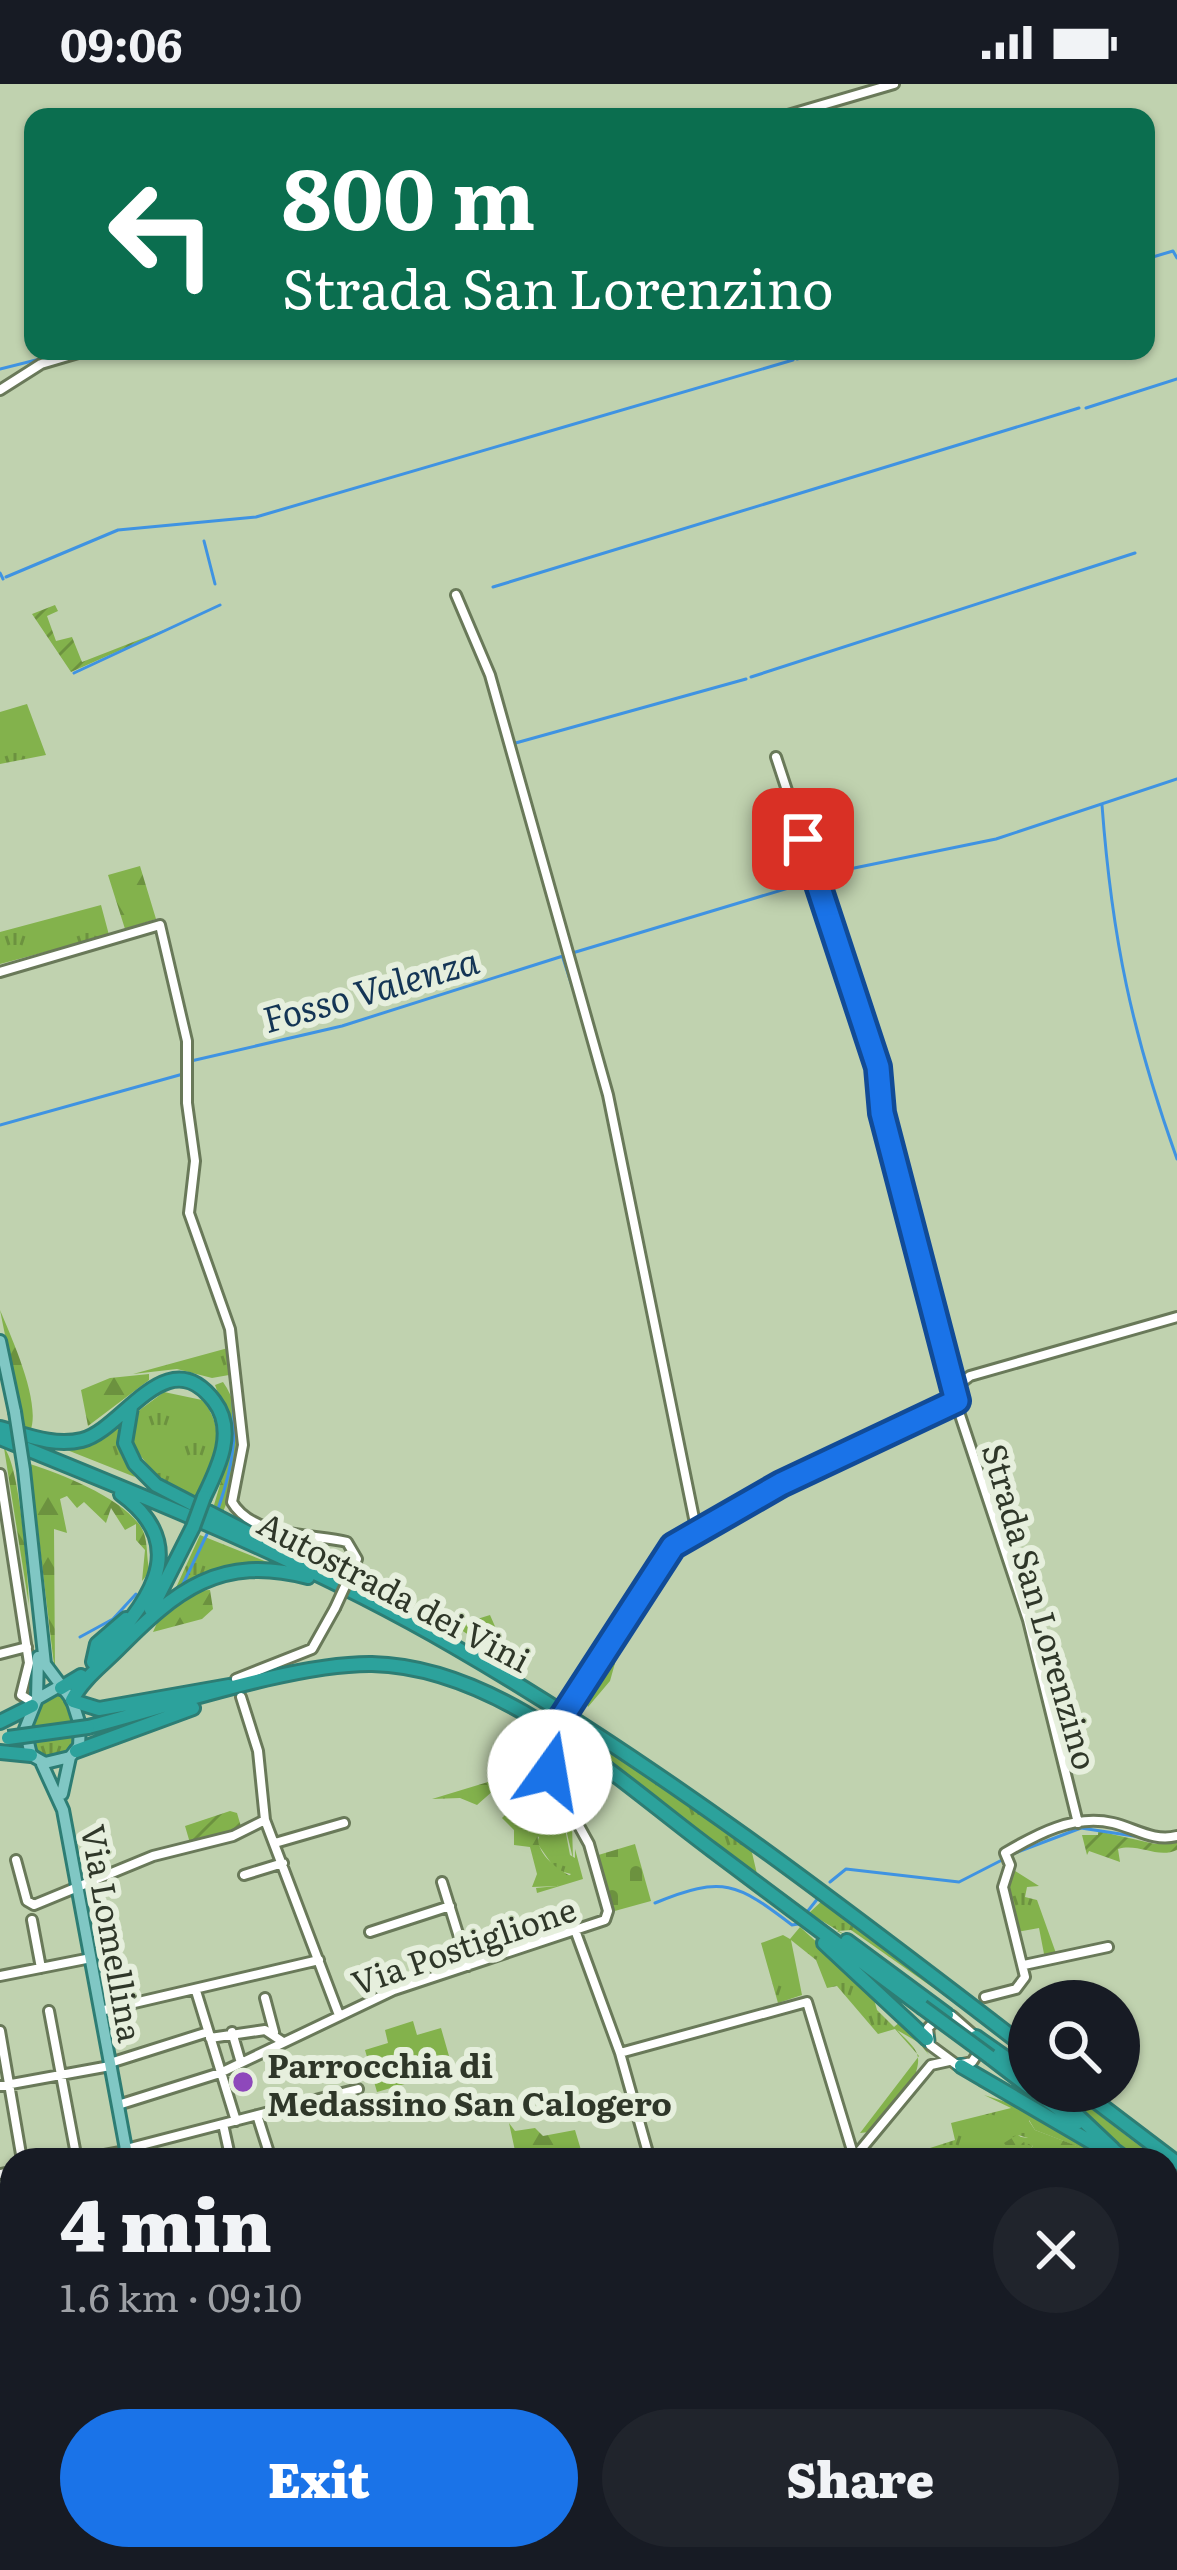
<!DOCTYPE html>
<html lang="en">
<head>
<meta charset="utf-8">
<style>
  body { margin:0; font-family:Literata,serif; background:#20242c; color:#f1f3f6; height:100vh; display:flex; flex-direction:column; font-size:45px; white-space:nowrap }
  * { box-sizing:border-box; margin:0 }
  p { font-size:39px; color:#9ea1a6 }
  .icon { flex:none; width:66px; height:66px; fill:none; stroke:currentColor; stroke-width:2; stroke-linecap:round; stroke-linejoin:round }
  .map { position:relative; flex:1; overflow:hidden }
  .drawer { position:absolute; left:0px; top:2064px; width:1179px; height:423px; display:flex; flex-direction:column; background:#171b24; border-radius:36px 36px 0 0; box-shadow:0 3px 9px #0004 }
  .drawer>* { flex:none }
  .hud { position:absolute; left:24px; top:24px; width:1131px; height:252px; border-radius:24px; box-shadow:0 3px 9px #0004; background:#0b6e4f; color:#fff; overflow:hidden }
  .buttons { position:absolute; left:1008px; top:1896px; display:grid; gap:24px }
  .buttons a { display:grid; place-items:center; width:132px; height:132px; border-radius:50%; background:#171b24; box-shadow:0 3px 9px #0004; font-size:60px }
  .pin { position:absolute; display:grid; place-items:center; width:102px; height:102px; color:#fff; margin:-51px; border-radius:24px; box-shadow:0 6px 18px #0006 }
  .me { position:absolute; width:132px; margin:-66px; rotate:13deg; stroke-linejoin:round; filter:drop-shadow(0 0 9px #0008) }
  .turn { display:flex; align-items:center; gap:42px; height:252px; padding:0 60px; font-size:54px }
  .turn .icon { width:156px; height:156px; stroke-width:2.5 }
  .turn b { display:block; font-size:84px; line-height:102px }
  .round { display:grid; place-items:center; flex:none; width:126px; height:126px; border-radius:63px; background:#20242c }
  .overview { display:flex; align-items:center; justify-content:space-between; height:204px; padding:0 60px }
  h1 { font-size:72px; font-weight:800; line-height:90px }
  .cta { display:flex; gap:24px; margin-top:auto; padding:24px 60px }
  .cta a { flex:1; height:138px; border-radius:72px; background:#1a73e8; color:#fff; font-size:48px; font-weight:800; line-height:138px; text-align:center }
  .cta a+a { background:#20242c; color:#f1f3f6 }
  .status { display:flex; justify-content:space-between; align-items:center; height:84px; padding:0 60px; background:#171b24; direction:ltr }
  .status svg { height:33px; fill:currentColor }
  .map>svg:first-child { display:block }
  .grass { fill:url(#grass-tufts) }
  .forest { fill:url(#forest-firs) }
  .cemetery { fill:url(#cemetery-stones) }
  .garden { fill:url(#garden-furrows) }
  .pitch { fill:#83b24c }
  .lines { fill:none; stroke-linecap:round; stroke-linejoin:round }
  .stream { stroke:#3f93e2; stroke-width:3 }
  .minor-casing { stroke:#697959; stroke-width:14 }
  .major-casing { stroke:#2d7d74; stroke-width:16 }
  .highway-casing { stroke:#2d7d74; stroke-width:18 }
  .minor { stroke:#fff; stroke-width:8 }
  .major { stroke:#80c7c4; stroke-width:10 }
  .highway { stroke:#2ca29c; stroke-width:12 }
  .rail { stroke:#77846b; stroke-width:3 }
  .minor-bridge-casing { stroke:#697959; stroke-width:14; stroke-linecap:butt }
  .major-bridge-casing { stroke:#2d7d74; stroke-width:16; stroke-linecap:butt }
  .highway-bridge-casing { stroke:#2d7d74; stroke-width:18; stroke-linecap:butt }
  .minor-bridge { stroke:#fff; stroke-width:8 }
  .major-bridge { stroke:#80c7c4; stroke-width:10 }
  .highway-bridge { stroke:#2ca29c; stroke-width:12 }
  .route-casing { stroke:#114b97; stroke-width:30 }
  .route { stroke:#1a73e8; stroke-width:21 }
  .poi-dot { fill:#8e48bb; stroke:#e6efdd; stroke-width:4.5 }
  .labels { text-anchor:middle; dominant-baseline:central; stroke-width:12; stroke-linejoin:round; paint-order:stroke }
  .street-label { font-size:33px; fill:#2f3729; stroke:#e6efdd }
  .poi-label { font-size:33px; font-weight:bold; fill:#2f3729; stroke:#e6efdd; text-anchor:start }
  .water-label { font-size:36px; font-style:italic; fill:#143555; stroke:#e6efdd }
</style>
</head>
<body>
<div class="status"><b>09:06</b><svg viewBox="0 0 49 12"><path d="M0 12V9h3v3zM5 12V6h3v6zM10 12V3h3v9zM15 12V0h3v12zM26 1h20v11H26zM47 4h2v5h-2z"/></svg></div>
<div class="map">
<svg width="1177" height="2486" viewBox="0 0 1177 2486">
  <defs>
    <pattern id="grass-tufts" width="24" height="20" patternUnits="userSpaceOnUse" patternTransform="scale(3)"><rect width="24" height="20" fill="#83b24c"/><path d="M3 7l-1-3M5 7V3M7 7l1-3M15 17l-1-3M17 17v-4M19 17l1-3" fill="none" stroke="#6c923f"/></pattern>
    <pattern id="forest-firs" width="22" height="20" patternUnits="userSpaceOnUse" patternTransform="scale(3)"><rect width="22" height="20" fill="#83b24c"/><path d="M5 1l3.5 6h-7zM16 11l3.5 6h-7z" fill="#6c923f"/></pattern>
    <pattern id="cemetery-stones" width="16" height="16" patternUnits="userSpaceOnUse" patternTransform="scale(3)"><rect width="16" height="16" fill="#83b24c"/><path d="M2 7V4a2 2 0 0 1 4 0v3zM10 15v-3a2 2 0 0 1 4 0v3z" fill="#6c923f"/></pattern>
    <pattern id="garden-furrows" width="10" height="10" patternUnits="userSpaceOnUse" patternTransform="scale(3)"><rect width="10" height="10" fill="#83b24c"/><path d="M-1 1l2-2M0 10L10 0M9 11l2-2" fill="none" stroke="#6c923f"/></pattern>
  </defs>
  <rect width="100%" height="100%" fill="#c0d2af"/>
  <path class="grass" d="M27 620 46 671 0 680V628Z
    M101 821 109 851 0 880V848Z
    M228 1264 229 1291 212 1294 177 1285 133 1290Z
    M164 1308 202 1316C230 1348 211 1382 197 1416L163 1400 132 1361 137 1328Z
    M118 1344 121 1371 135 1393 67 1366 93 1361Z
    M200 1451 277 1482 217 1486 174 1508Z
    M55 1608 67 1617 77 1654 69 1670 50 1677 30 1665 27 1647 45 1610Z
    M574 1642 750 1760 757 1790 578 1659Z
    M518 1704 537 1732 545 1733 547 1719 552 1737 564 1739 570 1771 575 1774V1765L583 1795 537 1809 536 1804 557 1802 571 1790 556 1786 537 1759 539 1753 529 1749 524 1724 513 1712Z
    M1012 1785 1039 1802 1027 1803 1025 1813 1037 1816 1057 1872 1045 1875 1039 1844 1017 1848 1005 1804Z
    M823 1816 969 1929 851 1846 837 1847 852 1855 809 1829Z
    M800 1843 872 1908 877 1926 894 1943 901 1937 929 1971 923 1961 897 1946C912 1962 923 1967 916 1988L925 1983 869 2048 860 2049 919 1972 895 1945 878 1950 837 1902 827 1904 816 1876 791 1856 802 1911 778 1919 761 1859 783 1851 790 1855Z
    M964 1988 1114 2076H1095L1092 2068 1035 2046 1029 2036 1028 2054 1018 2051 1033 2062 1020 2076H936L930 2064 955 2056 951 2039 1011 2024 984 2011 1015 2021 979 2003Z
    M1057 2007H1068L1158 2076H1139Z
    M780 2475H900L902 2486H784Z"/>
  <path class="forest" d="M140 782 156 835 125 845 108 791Z
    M0 1226C12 1255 42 1320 30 1348L24 1346Z
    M149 1290V1296L88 1342 81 1306 110 1294Z
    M223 1298C248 1333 239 1391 223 1428L214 1421 234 1353 215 1301Z
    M4 1364C20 1380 28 1494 29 1522Z
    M30 1380C61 1390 116 1411 139 1440 150 1455 145 1472 150 1487L142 1497 145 1466 136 1456V1440L125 1446 111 1424 106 1439 84 1418 77 1424 67 1412 60 1415 67 1449 54 1445 55 1589Z
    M656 1492 624 1547 610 1597 588 1623 583 1611Z
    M192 1507 210 1506 213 1525 202 1535 153 1548 161 1530Z
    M490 1531 508 1572 507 1576 455 1542Z
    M539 1650 547 1651V1692L586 1759 589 1770 572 1741 573 1775 565 1741 553 1738 549 1720 543 1719 541 1735 517 1705 513 1712 524 1724 529 1749H538C535 1770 558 1786 573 1793L557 1802 532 1803 537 1790 530 1763 514 1761V1746L502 1734 510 1726 508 1710 494 1706 477 1721 460 1714 432 1715 534 1684Z
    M1027 2034 1035 2046 1093 2068 1095 2076H1060V2070L1053 2076H1020L1033 2062 1024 2058 1010 2067 1004 2059 1015 2052 1028 2054Z
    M509 2039 515 2047 535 2044 543 2052 575 2046 584 2076H544L538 2068 531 2076H517Z"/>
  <path class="cemetery" d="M635 1760 651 1817 611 1828 595 1772Z"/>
  <path class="garden" d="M55 521 58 527 47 532 56 557 72 553 82 578 182 539 71 588 32 530Z
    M230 1727 237 1729 242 1746 190 1759 185 1742Z
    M1098 1747 1155 1760 1177 1758V1766C1157 1775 1139 1759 1118 1765L1120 1778 1089 1767 1087 1771 1082 1751H1098Z"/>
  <path class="pitch" d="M413 1937 417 1951 441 1944 453 1986 377 2008 365 1966 388 1959 385 1946Z"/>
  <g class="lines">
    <path class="stream" d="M1146 175 1173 167 1177 174
      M797 275 824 267
      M0 285 68 268
      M1086 324 1177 295
      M204 457 215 500
      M0 489 3 495
      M6 493 118 446 256 433 793 276
      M493 503 1079 324
      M74 589 220 521
      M751 593 1135 469
      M512 660 746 595
      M1102 721C1112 855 1132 949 1177 1075
      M820 791 996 755 1177 695
      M569 870 812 797
      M563 874 584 939
      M191 977 342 942 563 872
      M0 1041 183 990
      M186 1128 189 1096
      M218 1425C241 1360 234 1336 229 1270
      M182 1502 208 1448
      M80 1553 113 1535 136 1510
      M1010 1771 1081 1744 1167 1757
      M830 1798 846 1785 959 1798 1002 1776
      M655 1819C723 1791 737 1799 792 1841L798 1840
      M807 1828 819 1813"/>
    <g class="minor-casing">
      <path id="minor" d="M781 33 894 0
        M0 306 41 280 85 267
        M456 511 490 591 608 1011 697 1449
        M776 673 878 983 882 1029 957 1302
        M0 888 160 841 187 957V1019L195 1077 189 1129 230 1245 243 1361 232 1418C252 1453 313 1450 347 1458L357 1475 352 1487
        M956 1319 1028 1536 1078 1739
        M0 1390 29 1579 21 1611 34 1619
        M0 1570 27 1563
        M236 1595 312 1565 335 1524
        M577 1608 663 1474 681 1457 781 1399 950 1324 957 1317V1302L970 1292 1177 1233
        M241 1613 258 1667 265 1736 339 1931
        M275 1759 344 1739
        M16 1776 27 1817 34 1821 153 1772 233 1752 265 1736
        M244 1791 283 1779
        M442 1798 468 1882
        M32 1836 41 1884
        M575 1846 620 1969 650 2076
        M370 1848 450 1822
        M1024 1881 1108 1863
        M0 1892 91 1874
        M196 1907 236 2037
        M985 1913 1016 1905 1025 1893 1003 1803 1010 1781 1005 1769C1037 1750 1074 1730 1113 1739 1135 1744 1153 1758 1177 1752
        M265 1914 274 1948
        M49 1927 77 2076
        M100 1927 319 1876
        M941 1931 952 1932 976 1953 978 1969 972 1978 957 1981 930 1961 928 1944Z
        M0 1947 22 2076
        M232 1948 241 1979
        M210 1954 265 1946 283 1958
        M620 1969 807 1918 854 2073
        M110 1979 208 1948
        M0 2002 110 1982
        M118 2021 220 1989 394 1906 605 1836 608 1827 589 1760 552 1693 549 1658
        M257 2031 271 2075
        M223 2040 230 2072
        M126 2065 358 2005
        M853 2075 931 1981 949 1977
        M78 2076 126 2067
        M0 2090 12 2088
        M1167 2117 1177 2125
        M0 2214 12 2212
        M381 2475 382 2486
        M771 2475 774 2486"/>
    </g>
    <g class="major-casing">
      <path id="major" d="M0 1257 15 1328
        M24 1386 45 1580 72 1616 80 1641 79 1662 70 1673 45 1679 31 1671 25 1645 37 1615 58 1603
        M37 1614 38 1573
        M42 1680 63 1726 128 2076
        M62 1710 70 1673
        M202 2475 204 2486"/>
    </g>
    <g class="highway-casing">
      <path id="highway" d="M131 1323 125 1359 135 1380 156 1401 260 1455
        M0 1344C26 1351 54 1363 82 1356 123 1346 167 1255 214 1317 237 1347 218 1384 204 1413
        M0 1354C155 1417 311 1479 455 1563 659 1681 843 1823 1029 1966
        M151 1526 193 1443
        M95 1577C141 1526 198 1466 121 1410
        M93 1578 97 1560 126 1535
        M61 1604 81 1592
        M72 1616C82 1596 101 1582 117 1566 176 1506 220 1470 308 1493
        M73 1617 99 1625 229 1602
        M0 1638 32 1622
        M88 1643C166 1623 294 1579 372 1580 500 1583 613 1692 711 1765 781 1818 852 1870 922 1923
        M76 1667 193 1624
        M0 1668 31 1671
        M847 1857 947 1931
        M824 1859 927 1955
        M976 1953 1029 1990
        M990 1973 1029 2003
        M961 1982 1105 2066H1113
        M1035 2007 1077 2039
        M1082 2007 1177 2079
        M1076 2030 1113 2065
        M1108 2062 1127 2076
        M1167 2106 1177 2114"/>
    </g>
    <use href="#minor" class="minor"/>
    <use href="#major" class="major"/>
    <use href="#highway" class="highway"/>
    <path class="rail" d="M0 2288 10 2286
      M0 2310 12 2307
      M0 2354 12 2352
      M0 2376 12 2372
      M0 2458 6 2457
      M0 2486 24 2481
      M40 2486 99 2475"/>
    <g class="minor-bridge-casing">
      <path id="minor-bridge" d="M335 1524 352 1487
        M549 1658 577 1608"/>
    </g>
    <g class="major-bridge-casing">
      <path id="major-bridge" d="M15 1328 24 1386"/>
    </g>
    <g class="highway-bridge-casing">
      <path id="highway-bridge" d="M193 1443 204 1413
        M8 1654 88 1643
        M922 1923 990 1973"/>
    </g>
    <use href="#minor-bridge" class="minor-bridge"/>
    <use href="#major-bridge" class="major-bridge"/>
    <use href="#highway-bridge" class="highway-bridge"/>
  </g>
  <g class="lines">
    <g class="route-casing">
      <path id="route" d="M550 1688 548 1663 557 1641 673 1462 781 1400 957 1317 882 1029 878 983 803 755"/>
    </g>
    <use href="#route" class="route"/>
  </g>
  <circle class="poi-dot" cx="243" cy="1998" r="12"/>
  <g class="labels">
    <g class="street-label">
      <text transform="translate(395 1506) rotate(28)">Autostrada dei Vini</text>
      <text transform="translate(1042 1522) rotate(74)">Strada San Lorenzino</text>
      <text transform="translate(114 1849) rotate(80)">Via Lomellina</text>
      <text transform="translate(463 1860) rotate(-19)">Via Postiglione</text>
    </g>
    <g class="poi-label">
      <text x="267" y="1979">Parrocchia di<tspan x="267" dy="38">Medassino San Calogero</tspan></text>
    </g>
    <g class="water-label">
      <text transform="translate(370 904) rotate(-16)">Fosso Valenza</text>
    </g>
  </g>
</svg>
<div class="buttons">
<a><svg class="icon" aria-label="search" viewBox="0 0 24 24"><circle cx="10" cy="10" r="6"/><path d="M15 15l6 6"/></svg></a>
</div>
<div class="pin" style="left:803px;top:755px;background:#d93025"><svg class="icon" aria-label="arrive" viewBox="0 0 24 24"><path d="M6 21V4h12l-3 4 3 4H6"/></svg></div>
<svg class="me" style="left:550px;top:1688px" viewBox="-20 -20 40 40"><circle r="19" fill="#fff"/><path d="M0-13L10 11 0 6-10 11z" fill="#1a73e8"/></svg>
<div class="hud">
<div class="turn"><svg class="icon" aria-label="left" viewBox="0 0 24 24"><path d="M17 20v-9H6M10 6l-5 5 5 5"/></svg><div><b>800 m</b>Strada San Lorenzino</div></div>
</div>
<section class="drawer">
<div class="overview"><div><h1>4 min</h1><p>1.6 km · 09:10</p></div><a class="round"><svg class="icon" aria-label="close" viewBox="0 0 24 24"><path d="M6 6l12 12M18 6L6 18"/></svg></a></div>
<div class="cta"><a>Exit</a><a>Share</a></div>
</section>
</div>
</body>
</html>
